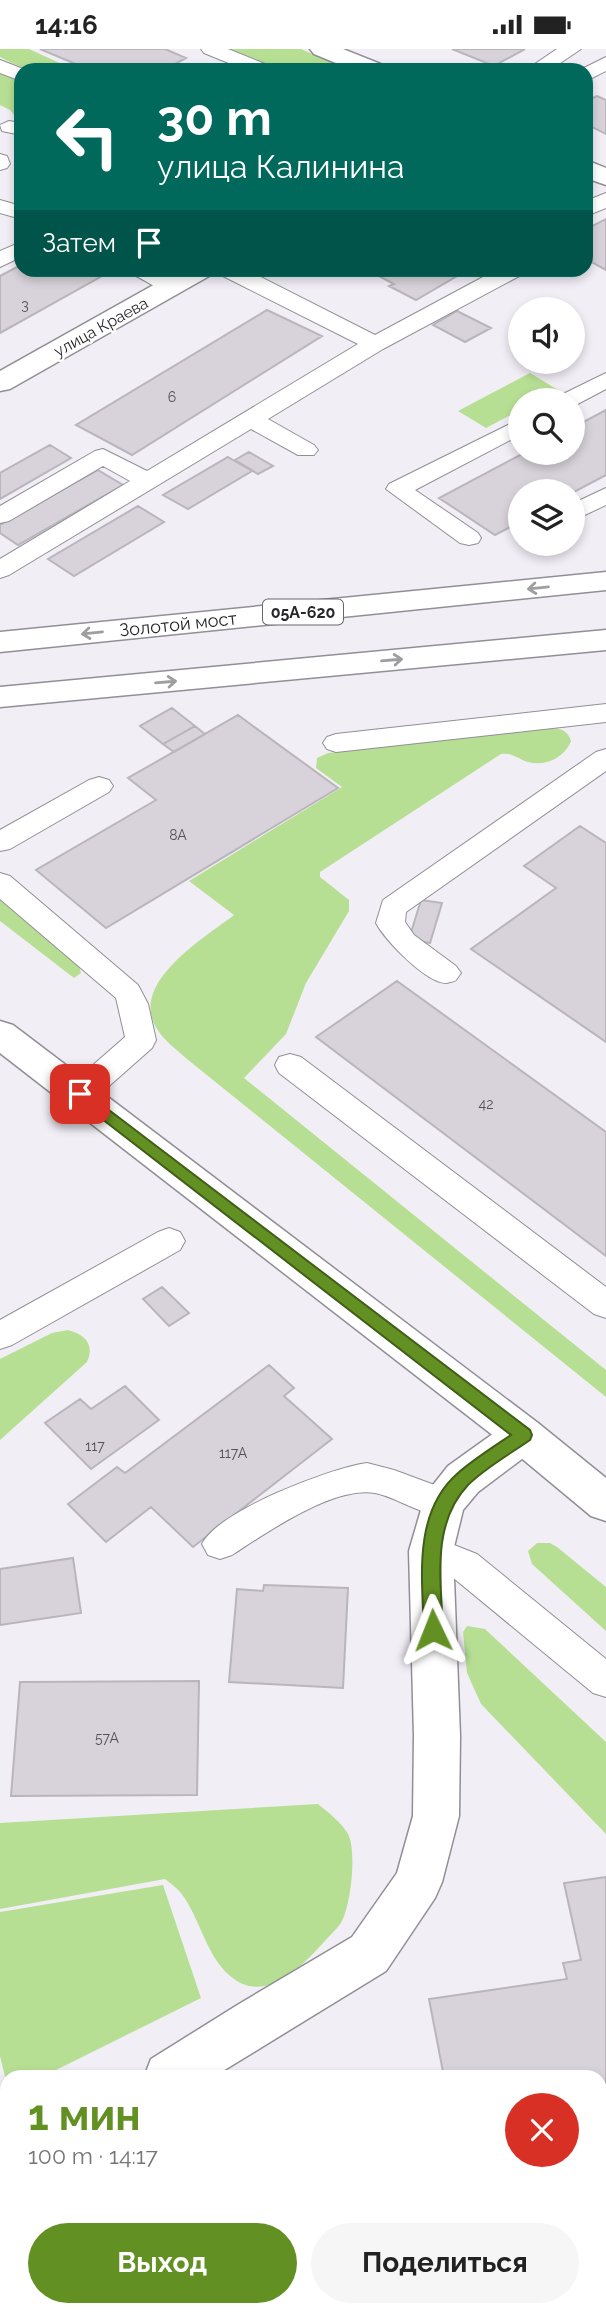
<!DOCTYPE html>
<html lang="ru">
<head>
<meta charset="utf-8">
<style>
  body { margin:0; font-family:Raleway,sans-serif; background:#f6f6f6; color:#222; height:100vh; display:flex; flex-direction:column; font-size:26px; white-space:nowrap }
  * { box-sizing:border-box; margin:0 }
  p { font-size:23px; color:#767676 }
  .icon { flex:none; width:38px; height:38px; fill:none; stroke:currentColor; stroke-width:2; stroke-linecap:round; stroke-linejoin:round }
  .map { position:relative; flex:1; overflow:hidden }
  .sheet { position:absolute; left:0px; top:2021px; width:607px; height:247px; display:flex; flex-direction:column; background:#fff; border-radius:21px 21px 0 0; box-shadow:0 4px 10px #0003 }
  .sheet>* { flex:none }
  .hud { position:absolute; left:14px; top:14px; width:579px; height:214px; border-radius:21px; box-shadow:0 4px 10px #0003; background:#00695c; color:#fff; overflow:hidden }
  .controls { position:absolute; left:508px; top:248px; display:grid; gap:14px }
  .controls a { display:grid; place-items:center; width:77px; height:77px; border-radius:50%; background:#fff; box-shadow:0 4px 10px #0003; font-size:35px }
  .pin { position:absolute; display:grid; place-items:center; width:60px; height:60px; color:#fff; margin:-30px; border-radius:14px; box-shadow:0 4px 10px #0006 }
  .me { position:absolute; width:77px; margin:-38px; rotate:358deg; stroke-linejoin:round; filter:drop-shadow(0 0 5px #0008) }
  .turn { display:flex; align-items:center; gap:24px; height:147px; padding:0 28px; font-size:32px }
  .turn .icon { width:91px; height:91px; stroke-width:2.5 }
  .turn b { display:block; font-size:49px; line-height:60px }
  .then { display:flex; align-items:center; height:66px; padding:0 28px; background:#0003; gap:14px; font-size:26px }
  .round { display:grid; place-items:center; flex:none; width:74px; height:74px; border-radius:37px; background:#f6f6f6 }
  .head { display:flex; align-items:center; justify-content:space-between; height:119px; padding:0 28px }
  h1 { font-size:42px; font-weight:700; line-height:52px; color:#639023 }
  .action { display:flex; gap:14px; margin-top:auto; padding:14px 28px }
  .action a { flex:1; height:80px; border-radius:42px; background:#639023; color:#fff; font-size:28px; font-weight:700; line-height:80px; text-align:center }
  .action a+a { background:#f6f6f6; color:#222 }
  .status { display:flex; justify-content:space-between; align-items:center; height:49px; padding:0 35px; background:#fff; direction:ltr }
  .status svg { height:19px; fill:currentColor }
  .map>svg:first-child { display:block }
  .green { fill:#b7df94 }
  .building { fill:#d8d3da; stroke:#bab5bc; stroke-width:2 }
  .lines { fill:none; stroke-linecap:round; stroke-linejoin:round }
  .service-casing { stroke:#928e96; stroke-width:2 }
  .minor-casing { stroke:#928e96; stroke-width:3 }
  .primary-casing { stroke:#928e96; stroke-width:3 }
  .trunk-casing { stroke:#928e96; stroke-width:3 }
  .service { fill:#fff; fill-rule:evenodd }
  .minor { fill:#fff; fill-rule:evenodd }
  .primary { fill:#fff; fill-rule:evenodd }
  .trunk { fill:#fff; fill-rule:evenodd }
  .oneway { stroke:#9e9d9f }
  .route { fill:#639023; stroke:#405e17; stroke-width:2 }
  .labels { text-anchor:middle; dominant-baseline:central; stroke-width:5; stroke-linejoin:round; paint-order:stroke }
  .number-label { font-size:14px; fill:#545155 }
  .far-street-label { font-size:16px; fill:#282629; stroke:#fff }
  .shield { fill:#fff; stroke:#686769; stroke-width:2 }
  .shield-label { font-size:16px; font-weight:bold; fill:#282629 }
  .street-label { font-size:18px; fill:#282629; stroke:#fff }
</style>
</head>
<body>
<div class="status"><b>14:16</b><svg viewBox="0 0 49 12"><path d="M0 12V9h3v3zM5 12V6h3v6zM10 12V3h3v9zM15 12V0h3v12zM26 1h20v11H26zM47 4h2v5h-2z"/></svg></div>
<div class="map">
<svg width="606" height="2267" viewBox="0 0 606 2267">
  <rect width="100%" height="100%" fill="#f2eef6"/>
  <path class="green" d="M0 0H29L64 16C43 28 20 19 0 8Z
    M223 0H301L350 21H275Z
    M0 24 21 33V75L10 61 0 56Z
    M530 324 558 341 538 352H520V361L486 379 458 362Z
    M551 679C561 679 568 682 571 692 565 708 546 718 528 713 518 710 512 703 501 705L320 823V828L349 851V862L306 934 286 985 244 1029 606 1321V1348L187 1010C178 1002 166 993 159 983 125 936 203 890 234 866L189 832 342 738 316 719 317 709 328 704Z
    M0 850 79 917 81 924 74 929 0 872Z
    M68 1281C85 1286 95 1295 87 1313L0 1391V1310L52 1284Z
    M537 1494H550L557 1498 606 1538V1582L532 1515 528 1502Z
    M467 1577 485 1580 606 1693V1785L481 1655 467 1624 463 1583Z
    M318 1755C329 1764 341 1773 348 1785 357 1802 351 1857 341 1874 336 1881 328 1888 323 1894 302 1917 267 1954 234 1930 206 1910 201 1870 181 1844 177 1839 170 1834 165 1830L0 1860V1774Z
    M163 1836 201 1949 42 2028H7V2036L0 2007V1863Z"/>
  <path class="building" d="M40 0H165L186 9 164 21H90Z
    M452 0H525L494 17Z
    M597 47 606 51V85L586 75V52Z
    M606 170V221L586 210V180Z
    M21 216V220H88L102 227 0 284V227Z
    M366 220H469L416 251 389 237 394 235Z
    M267 261 322 287 132 406 76 376Z
    M457 262 491 279 465 293 433 276Z
    M606 361V426L572 444 520 443V473L495 486 439 449 524 404H572V379Z
    M50 396 71 409 0 450V424Z
    M249 403 273 417 258 425 235 411Z
    M228 408 252 422 188 460 163 446Z
    M98 421 123 436 18 496 0 484V476Z
    M138 457 164 473 74 527 48 510Z
    M172 659 195 677 163 695 140 677Z
    M238 666 338 739 106 879 36 821 156 751 128 729Z
    M195 677 205 685 174 703 163 695Z
    M580 777 606 794V993L471 900 556 839 524 817Z
    M421 851 442 854 430 894 409 890Z
    M397 932 606 1083V1207L316 988Z
    M162 1238 189 1264 169 1277 143 1250Z
    M269 1316 294 1339 284 1347 332 1390 193 1498 151 1458 106 1493 68 1455 117 1418 125 1424Z
    M125 1337 159 1371 91 1420 45 1374 80 1350 91 1360Z
    M73 1509 81 1564 0 1576V1520Z
    M264 1536 348 1539 343 1639 229 1633 237 1540 263 1542Z
    M199 1632 197 1746 11 1747 20 1633Z
    M606 1828V2068L600 2069V2028H444L429 1950 567 1930 563 1914 581 1911 564 1834Z
    M47 2261H358L321 2267H47Z"/>
  <g class="lines">
    <g class="service-casing">
      <path id="service" d="M201 0H228L270 17 273 21H246L204 4Z
        M557 0H581L550 21H526Z
        M606 8V22L586 32V21H580Z
        M0 11 26 21H21V32L0 24Z
        M9 72 21 74V86L2 82 0 76Z
        M0 105 7 107 10 115 7 119 0 121Z
        M606 144V159L586 167V152Z
        M0 151 21 157V170L0 164Z
        M21 193V208L0 218V202Z
        M129 220C149 220 171 220 184 237L181 242C164 246 147 232 132 225Z
        M216 220H245L375 286 498 220H526L523 225 383 300 268 370 314 396 318 401 314 406H298L251 380 9 526 0 529V510L130 432 103 417 9 472 0 474V457L95 402 103 400 147 422 358 295 219 225Z
        M606 324V340L572 358V352H556L559 347Z
        M520 370V386L415 441 478 484 481 489 478 494 469 496 460 494 386 440 389 435Z
        M606 439V456L572 472V455Z
        M606 655V673L336 703 327 700 323 694 327 688 336 685Z
        M606 700V722L406 863 405 873 414 886 456 917 461 924 456 931C456 932 446 934 446 934 426 934 385 891 376 874L383 851 596 703Z
        M99 728 109 731 113 737 109 743 10 800 0 802V781L89 731Z
        M0 824 10 827 138 936 148 955 156 991 152 999 91 1053 80 1056 69 1053 65 1045 69 1037 125 988 116 949 0 850Z
        M290 1005 301 1008 606 1238V1269L594 1265 279 1024 275 1016 279 1008Z
        M169 1179 180 1183 185 1192 180 1201 12 1296 0 1300V1271L158 1183Z
        M367 1414 394 1421 456 1444 461 1454 456 1464C430 1474 401 1449 375 1444 333 1437 266 1484 232 1506L220 1510 208 1506 202 1495C218 1462 330 1419 367 1414Z
        M431 1487 477 1505 606 1610V1648L593 1644 451 1527 418 1513 413 1502 418 1491Z
        M600 2260 603 2267H559L557 2261Z"/>
    </g>
    <g class="minor-casing">
      <path id="minor" d="M310 0H343L383 16 386 21H353L314 5Z
        M586 111 606 119V136L586 129Z
        M182 220H215L211 226 10 340 0 342V322Z
        M523 1369 538 1374 544 1386 538 1398 478 1443 463 1461 453 1502 460 1687 459 1767 442 1833 435 1849 386 1922 213 2028H144L151 2010 239 1955 352 1888 397 1824 413 1767 414 1687 409 1502 423 1454 429 1441 448 1417 508 1374Z
        M7 2118V2178L0 2181V2121Z"/>
    </g>
    <g class="primary-casing">
      <path id="primary" d="M0 972 13 976 538 1374 606 1429V1472L591 1467 508 1398 0 1004Z"/>
    </g>
    <g class="trunk-casing">
      <path id="trunk" d="M606 523V541L0 603V583Z
        M606 581V601L0 658V638Z"/>
    </g>
    <use href="#service" class="service"/>
    <use href="#minor" class="minor"/>
    <use href="#primary" class="primary"/>
    <use href="#trunk" class="trunk"/>
  </g>
  <defs><path id="oneway-shaft" d="M-6 0H5M1.5-3L5.5 0L1.5 3" fill="none" stroke-width="1.6" stroke-linecap="round" stroke-linejoin="round" transform="scale(1.75)"/></defs>
  <g class="oneway">
    <use href="#oneway-shaft" transform="translate(538 539) rotate(174)"/>
    <use href="#oneway-shaft" transform="translate(92 584) rotate(174)"/>
    <use href="#oneway-shaft" transform="translate(392 611) rotate(-5)"/>
    <use href="#oneway-shaft" transform="translate(166 633) rotate(-5)"/>
  </g>
  <path class="route" d="M80 1039 530 1381 532 1386 530 1391C510 1405 485 1419 468 1436 431 1475 441 1532 443 1581L440 1587 433 1589 427 1587 424 1581C422 1528 413 1463 458 1424 474 1410 493 1398 511 1386L75 1049 72 1045 75 1041Z"/>
  <g class="labels">
    <g class="number-label">
      <text x="25" y="256">3</text>
      <text x="172" y="348">6</text>
      <text x="178" y="786">8А</text>
      <text x="486" y="1055">42</text>
      <text x="95" y="1397">117</text>
      <text x="233" y="1404">117А</text>
      <text x="107" y="1689">57А</text>
    </g>
    <g class="far-street-label">
      <text transform="translate(101 278) rotate(-29)">улица Краева</text>
    </g>
    <rect class="shield" x="263" y="550.5" width="80" height="25" rx="5"/>
    <g class="shield-label">
      <text x="303" y="563">05А-620</text>
    </g>
    <g class="street-label">
      <text transform="translate(178 575) rotate(-6)">Золотой мост</text>
    </g>
  </g>
</svg>
<div class="controls">
<a><svg class="icon" aria-label="sound" viewBox="0 0 24 24"><path d="M4 9h4l5-4v14l-5-4H4zM17 9q2 3 0 6"/></svg></a>
<a><svg class="icon" aria-label="search" viewBox="0 0 24 24"><circle cx="10" cy="10" r="6"/><path d="M15 15l6 6"/></svg></a>
<a><svg class="icon" aria-label="layers" viewBox="0 0 24 24"><path d="M12 4l9 5-9 5-9-5zM3 14l9 5 9-5"/></svg></a>
</div>
<div class="pin" style="left:80px;top:1045px;background:#d93025"><svg class="icon" aria-label="arrive" viewBox="0 0 24 24"><path d="M6 21V4h12l-3 4 3 4H6"/></svg></div>
<svg class="me" style="left:433px;top:1581px" viewBox="-20 -20 40 40"><path d="M0-17L14 15 0 8-14 15z" fill="#639023" stroke="#fff" stroke-width="4"/></svg>
<div class="hud">
<div class="turn"><svg class="icon" aria-label="left" viewBox="0 0 24 24"><path d="M17 20v-9H6M10 6l-5 5 5 5"/></svg><div><b>30 m</b>улица Калинина</div></div>
<div class="then">Затем<svg class="icon" aria-label="arrive" viewBox="0 0 24 24"><path d="M6 21V4h12l-3 4 3 4H6"/></svg></div>
</div>
<section class="sheet">
<div class="head"><div><h1>1 мин</h1><p>100 m · 14:17</p></div><a class="round" style="background:#d93025;color:#fff"><svg class="icon" aria-label="close" viewBox="0 0 24 24"><path d="M6 6l12 12M18 6L6 18"/></svg></a></div>
<div class="action"><a>Выход</a><a>Поделиться</a></div>
</section>
</div>
</body>
</html>
